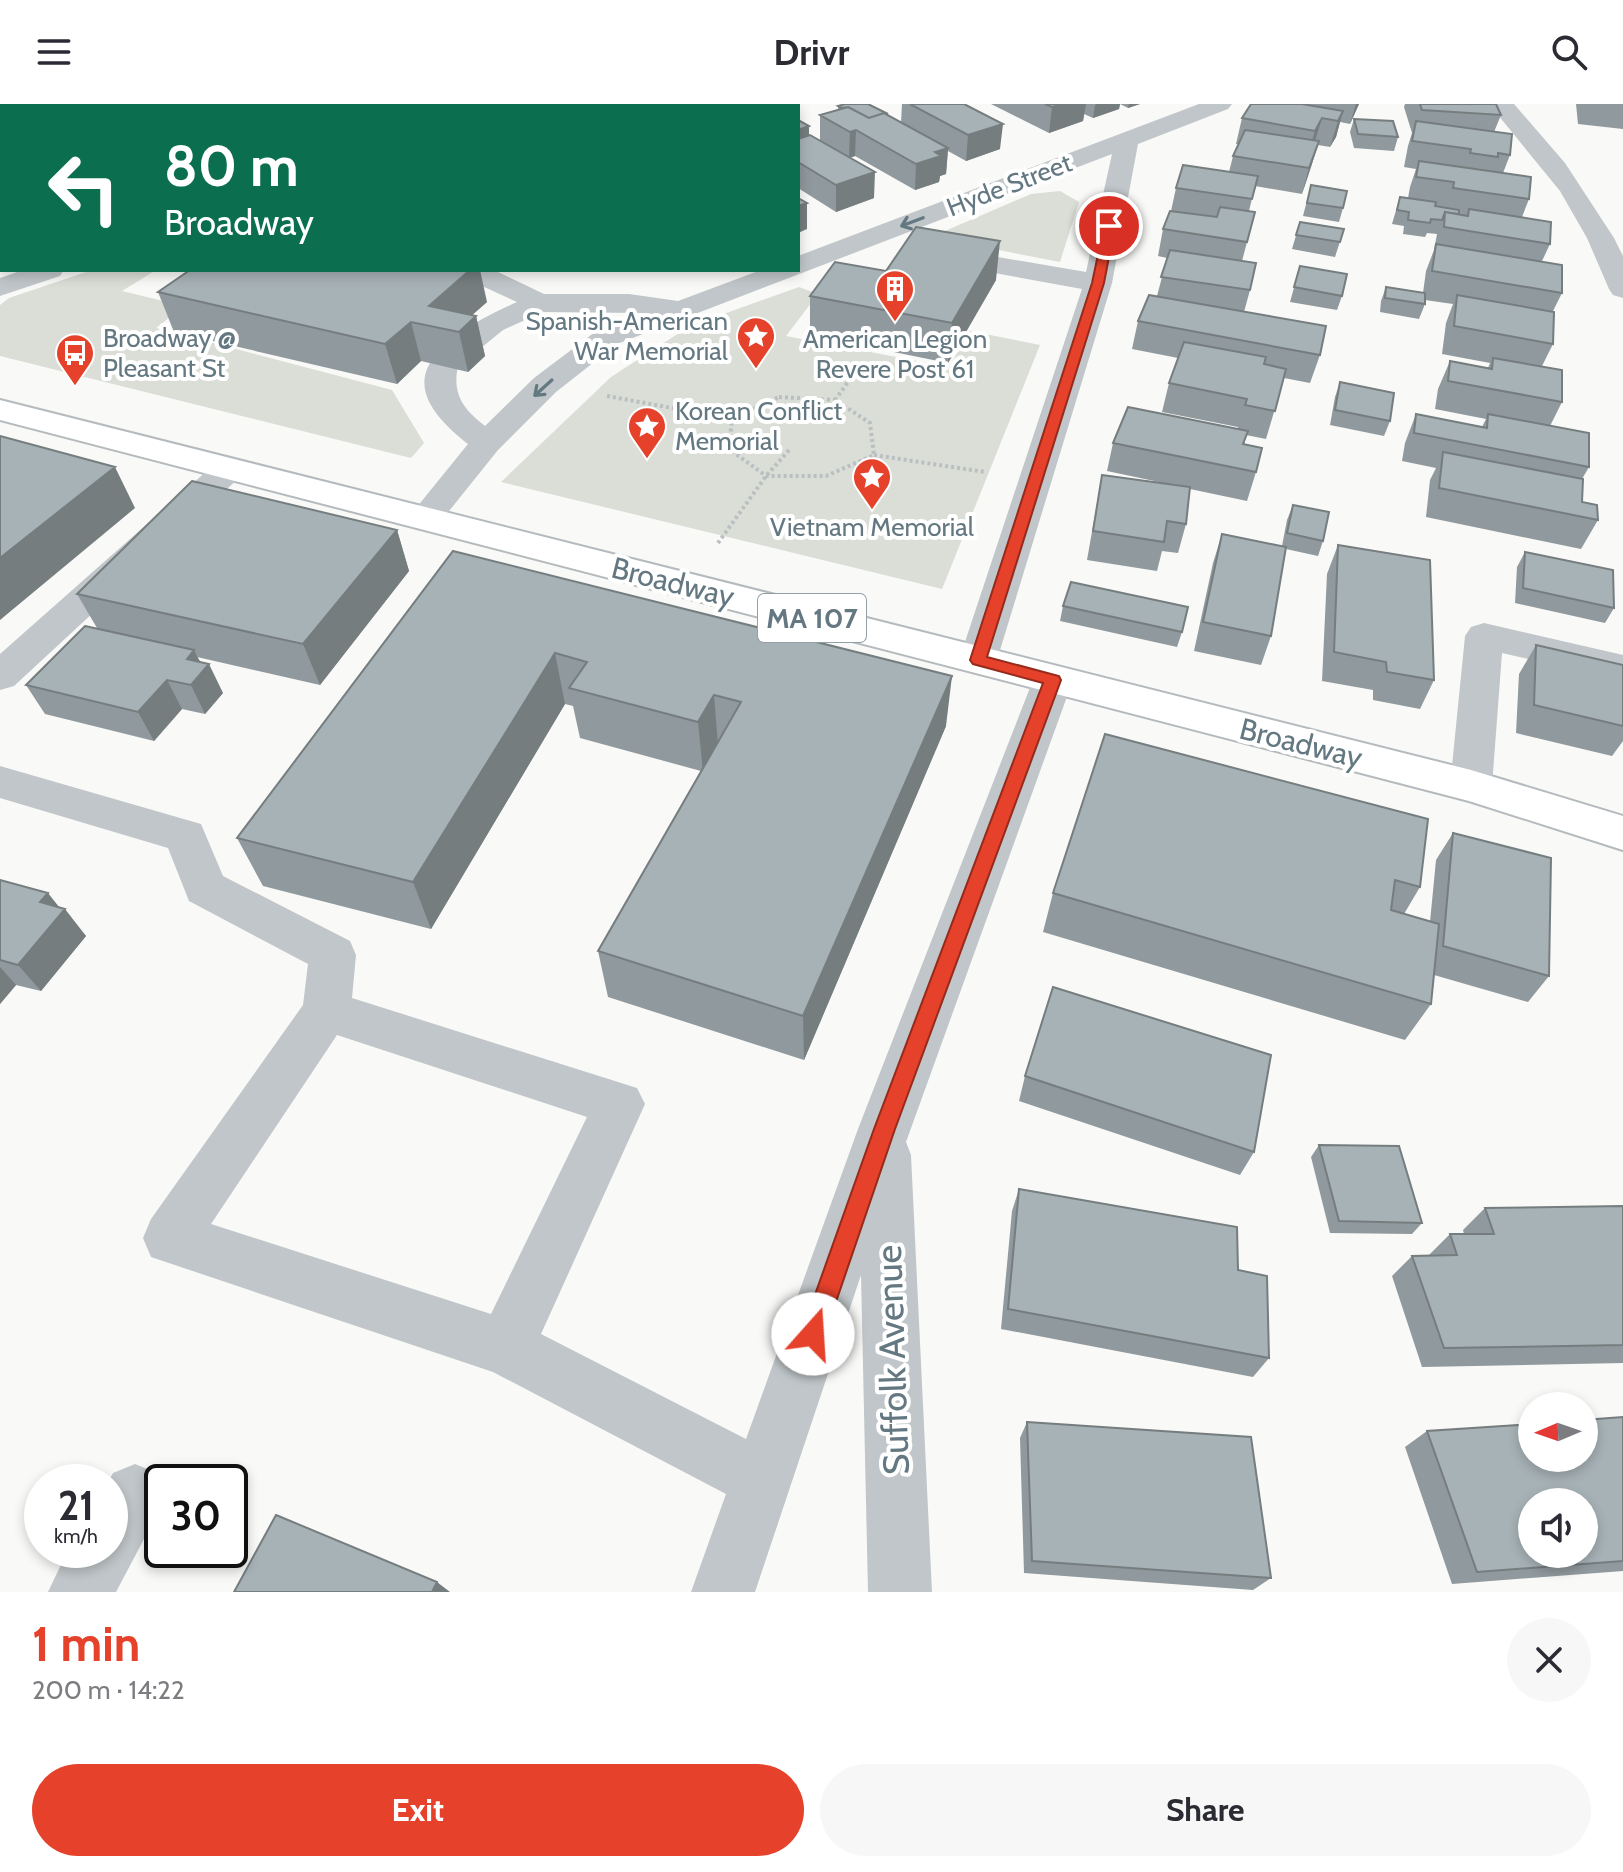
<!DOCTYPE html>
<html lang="en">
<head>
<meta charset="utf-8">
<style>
  body { margin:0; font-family:Cabin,sans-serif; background:#f7f7f7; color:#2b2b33; height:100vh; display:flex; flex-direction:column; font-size:30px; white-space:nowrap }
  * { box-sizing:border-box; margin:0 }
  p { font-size:26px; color:#7c7c81 }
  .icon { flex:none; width:44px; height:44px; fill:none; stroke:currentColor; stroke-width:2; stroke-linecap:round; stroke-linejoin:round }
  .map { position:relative; height:1488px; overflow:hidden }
  .panel { display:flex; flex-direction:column; background:#fff; flex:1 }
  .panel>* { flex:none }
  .guide { position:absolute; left:0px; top:0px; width:800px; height:168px; box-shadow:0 4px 12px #0003; background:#0b6e4f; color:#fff; overflow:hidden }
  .needle { width:52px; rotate:268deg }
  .tools { position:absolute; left:1518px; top:1288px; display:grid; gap:16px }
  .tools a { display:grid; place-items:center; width:80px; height:80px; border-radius:50%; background:#fff; box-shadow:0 4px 12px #0003; font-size:40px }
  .speed { position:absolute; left:24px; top:1360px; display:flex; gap:16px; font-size:40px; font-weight:700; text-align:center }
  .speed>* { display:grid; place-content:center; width:104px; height:104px; border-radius:50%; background:#fff; box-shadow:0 4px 12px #0003; line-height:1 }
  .speed small { font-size:20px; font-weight:400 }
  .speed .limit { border:4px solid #111; border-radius:12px; background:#fff; color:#111 }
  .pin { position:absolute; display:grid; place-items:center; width:68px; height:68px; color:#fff; margin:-34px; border:4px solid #fff; border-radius:50%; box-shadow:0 2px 8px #0007 }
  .me { position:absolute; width:88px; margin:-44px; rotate:19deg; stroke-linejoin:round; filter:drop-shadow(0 0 6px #0008) }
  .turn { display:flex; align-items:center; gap:28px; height:168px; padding:0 32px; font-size:36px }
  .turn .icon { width:104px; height:104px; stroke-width:2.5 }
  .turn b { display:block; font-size:56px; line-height:68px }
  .round { display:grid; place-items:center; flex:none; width:84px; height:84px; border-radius:42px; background:#f7f7f7 }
  .headline { display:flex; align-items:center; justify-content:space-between; height:136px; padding:0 32px }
  h1 { font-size:48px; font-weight:800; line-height:60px; color:#e6412a }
  .cta { display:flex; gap:16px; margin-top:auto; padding:16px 32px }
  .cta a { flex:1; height:92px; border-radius:48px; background:#e6412a; color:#fff; font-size:32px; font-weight:800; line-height:92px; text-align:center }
  .cta a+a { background:#f7f7f7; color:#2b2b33 }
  header { display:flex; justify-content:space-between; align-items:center; height:104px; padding:0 32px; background:#fff; font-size:36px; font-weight:800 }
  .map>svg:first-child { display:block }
  .green { fill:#daded6 }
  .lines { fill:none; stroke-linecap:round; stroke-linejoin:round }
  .major-casing { stroke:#b4babd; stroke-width:4 }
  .path { stroke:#babfc1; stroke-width:4; stroke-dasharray:3 3; stroke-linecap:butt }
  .minor { fill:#c0c6c9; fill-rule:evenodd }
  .major { fill:#fff; fill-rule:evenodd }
  .wall { fill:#90999d }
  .shaded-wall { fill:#757d7f }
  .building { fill:#a7b2b6; stroke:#757d7f; stroke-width:2; fill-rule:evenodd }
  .oneway { stroke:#647882 }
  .route { fill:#e6412a; stroke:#962a1b; stroke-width:2 }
  .labels { text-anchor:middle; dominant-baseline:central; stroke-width:8; stroke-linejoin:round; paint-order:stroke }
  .far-street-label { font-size:26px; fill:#647882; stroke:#fff }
  .far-poi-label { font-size:26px; fill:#647882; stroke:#fff; text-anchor:start }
  .shield { fill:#fff; stroke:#92a0a8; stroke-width:2 }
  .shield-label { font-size:28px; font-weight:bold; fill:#647882 }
  .street-label { font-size:30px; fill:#647882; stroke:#fff }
  .near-street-label { font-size:36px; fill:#647882; stroke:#fff }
</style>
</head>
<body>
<header><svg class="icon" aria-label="menu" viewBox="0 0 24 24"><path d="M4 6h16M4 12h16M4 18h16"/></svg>Drivr<svg class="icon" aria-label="search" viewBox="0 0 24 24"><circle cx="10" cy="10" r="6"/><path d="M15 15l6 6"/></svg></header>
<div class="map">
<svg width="1623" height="1488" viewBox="0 0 1623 1488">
  <rect width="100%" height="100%" fill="#f9f9f7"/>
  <path class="green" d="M1060 87 1079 98 1060 158 931 133 1031 90Z
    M92 166H156L122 187 184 202 156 224 392 286 424 339 411 354 0 252V201L9 194Z
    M799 183 818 190 786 232 949 263 970 227 1040 241 942 485 501 378 611 273 690 222Z"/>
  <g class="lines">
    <g class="major-casing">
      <path id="major" d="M0 296 1471 666 1623 712V746L1469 697 0 316Z"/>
    </g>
    <path class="path" d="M607 292 732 315
      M779 293 835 296 870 319 874 351 826 372H766L729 345 732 315Z
      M835 296 863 257
      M874 351 985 368
      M718 439 766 372 791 344"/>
    <path class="minor" d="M528 0H556L526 2Z
      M1199 0H1232L1228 5 1138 40 1112 179 997 556 992 565 978 569 964 565 959 556 1082 185 939 159 929 157 925 151 929 145 939 143 1086 168 1112 50 617 240 556 288 498 346 437 422 425 425 413 422 408 414 468 340C443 320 409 289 432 256L443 253 454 256 458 262C452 290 463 305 485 322L534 274 595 228 644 209 543 208 503 226 470 253 459 256 448 253 444 247C461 223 491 210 517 198L460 172 456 166H494L544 190H629L678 197 761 166H798V152Z
      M1489 0H1514L1565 59 1614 134 1623 152V194L1613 191 1609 185 1587 134 1560 87Z
      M0 18H2V32H0Z
      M23 166H64L60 172 0 192V174Z
      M229 355 241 358 246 365 241 372 14 582 0 586V550L217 358Z
      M1484 519 1623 551V577L1502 549 1492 682 1486 693 1471 698 1456 693 1450 682 1465 532 1471 523Z
      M1053 562 1067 566 1073 576 906 1038 911 1051 932 1488H868L861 1171 755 1488H691L726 1390 493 1268 151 1153 143 1134 151 1115 303 901 308 860 189 797 168 744 0 694V662L201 720 223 772 350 837 356 851 352 894 637 984 645 1000 541 1230 746 1335 858 1025 1033 576 1039 566ZM337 931 587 1013 491 1210 211 1120Z
      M135 1360 157 1369 162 1381V1401L116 1488H48L68 1446H110L108 1378 113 1369Z"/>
    <use href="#major" class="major"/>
  </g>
  <path class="wall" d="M240 0H286V2L292 0H392V2H241Z
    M621 0H713V2H625Z
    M752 0H795L790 2H755Z
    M902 0H964L1000 45 966 57 948 47 946 70 940 72 939 78 915 86 855 52 850 54 874 94 836 108 798 84V16L809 22V31L820 36V11L838 6V2L888 10V12L901 19Z
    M991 0H1140L1128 4 1120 0 1119 5 1093 14 1084 10 1083 17 1049 29Z
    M1251 0H1359L1350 20 1340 18 1336 33 1330 43 1318 41 1302 90 1255 82 1249 107 1255 108 1242 157 1250 186 1244 208 1320 251 1310 279 1284 274 1266 335 1246 331 1244 341 1256 368 1247 397 1190 385 1186 420 1178 449 1162 447 1157 467 1087 456 1102 371 1159 378 1107 367 1113 339 1238 325V323L1162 308 1169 279 1178 254 1132 245 1138 217 1157 192 1167 154 1158 152 1163 125 1171 107 1176 84 1229 68 1233 52 1238 40H1236L1242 14Z
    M1405 0H1496L1501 11 1494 28 1510 51 1503 69 1529 95 1522 113 1550 140 1542 157 1562 189 1553 207V240L1542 262 1562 298 1550 322 1589 363 1582 375V398L1598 416 1581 445 1426 413 1430 376 1436 364 1402 357 1405 339 1416 310 1482 323 1486 315 1435 305 1438 285 1450 257 1488 264 1490 259 1442 250 1446 219 1453 200 1425 196V200L1419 215 1380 208 1381 197 1386 183 1423 189 1426 167 1434 146 1437 130 1427 129 1425 133 1403 130 1404 122 1392 120 1400 93 1408 94 1410 83 1416 65 1404 63 1408 42 1412 29 1404 3Z
    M1576 0H1623V25L1578 20Z
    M1354 15 1398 33 1394 47 1354 44 1350 28Z
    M1311 81 1343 104 1339 118 1303 112Z
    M1300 118 1344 125 1335 153 1292 145Z
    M1300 162 1342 192 1337 206 1290 198Z
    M886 167 996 176 948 259 810 231V192Z
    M158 188 487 198 472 211 476 212 485 252 468 268 421 257 397 280 174 228Z
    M1340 278 1390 317 1384 332 1330 321 1335 293Z
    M1293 401 1323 437 1318 452 1286 445 1271 532 1261 561 1194 547 1213 459 1222 430 1282 442 1287 416Z
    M397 426 409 467 320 581 197 553 223 589 205 610 182 605 154 637 45 610 26 581 97 524 77 490Z
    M1338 441 1434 576 1420 605 1373 596V586L1322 577 1327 470Z
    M453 447 946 622 804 956 608 893 598 847 701 667 580 634 573 602 565 600 431 825 263 782 237 734Z
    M1525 448 1614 504 1605 519 1515 499 1517 463Z
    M1063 502 1182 528 1177 543 1060 517Z
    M1536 541 1623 561V637L1612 652 1516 629 1519 570Z
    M1105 630 1420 783 1404 810 1430 818 1436 756 1453 729 1549 872 1528 898 1434 871 1431 900 1405 936 1043 828 1053 789Z
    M0 776 59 804 86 832 41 887 16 881 0 900Z
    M1025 972 1254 1048 1240 1071 1019 997Z
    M1319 1041 1422 1119 1412 1130 1330 1129 1311 1053Z
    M1019 1085 1238 1166 1269 1254 1253 1273 1001 1225 1012 1107Z
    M1623 1102V1259L1422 1263 1392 1172 1412 1152 1429 1151 1450 1130H1464L1463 1126 1485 1104Z
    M1623 1313V1467L1452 1480 1405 1343 1427 1327Z
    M1027 1318 1271 1474 1253 1486 1024 1469 1020 1334Z"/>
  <path class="shaded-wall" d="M0 0H35V1L29 2H2V8H0Z
    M359 0H392V2H353Z
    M769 0H795L790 2H769Z
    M1063 0H1086L1083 17 1049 29 1052 3Z
    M1097 0H1120L1119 5 1093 14 1095 1Z
    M1129 0H1140L1128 4Z
    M1356 0H1359L1350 20Z
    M1343 7 1336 33 1330 43 1338 17Z
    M1322 14 1314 40 1307 53 1315 27Z
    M1003 20 1000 45 966 57 968 31Z
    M809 22V36L798 39V26Z
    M856 26 855 52 849 54 850 28Z
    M1319 37 1311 63 1302 90 1309 64Z
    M948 44 946 70 940 72 939 78 915 86 916 60 935 48Z
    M875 68 874 94 836 108V81Z
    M807 99V125L798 129V102Z
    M1000 137 996 176 948 259 952 219Z
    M470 166H480L487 198 454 227 429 202Z
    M476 212 485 252 468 268 459 228Z
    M411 218 421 257 397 280 385 240Z
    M115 363 135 404 0 516V454Z
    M397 426 409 467 320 581 303 540Z
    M194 546 204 566 209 560 223 589 205 610 191 581 187 555Z
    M555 549 565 600 431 825 413 778Z
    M952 572 946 622 804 956 803 912Z
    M167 576 182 605 154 637 138 608Z
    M714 591 718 641 703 668 698 618Z
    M48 789 63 808 65 805 86 832 41 887 18 861 40 798Z
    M0 863 16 881 0 900Z
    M437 1478 450 1488H432Z"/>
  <path class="building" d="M245 0H279L272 2H248Z
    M292 0H320L323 2H285Z
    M333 0H359L353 2H336Z
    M669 0H705L699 2H673Z
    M845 0H868L888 10 884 9 869 14 848 3 842 4 838 2Z
    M910 0H964L1003 20 968 31Z
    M1045 0H1063L1052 3Z
    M1251 0H1302L1343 7 1338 17 1322 14 1315 27 1242 14Z
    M1420 0H1496L1501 11 1422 6Z
    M848 3 869 14 884 9 948 44 935 48 941 52 916 60 856 26 850 28 820 11Z
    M1354 15 1393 17 1398 33 1358 30Z
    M798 16 809 22 798 26Z
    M1416 17 1512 30 1510 51 1498 49V53L1470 49 1471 45 1412 37Z
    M1245 26 1319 37 1309 64 1233 52Z
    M810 31 875 68 836 81 798 58V35Z
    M1419 57 1531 73 1529 95 1453 84 1454 78 1416 73Z
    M1183 61 1258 72 1252 95 1176 84Z
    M2 73V111L0 108V74Z
    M1311 81 1347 87 1343 104 1307 99Z
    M1400 93 1436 98 1435 102 1459 106V110L1445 108 1442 116 1431 115 1430 119 1408 116 1409 108 1397 106Z
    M798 94 807 99 798 102Z
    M1220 103 1255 108 1247 138 1163 125 1170 107 1217 113Z
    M1469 105 1551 118 1550 140 1444 123 1445 108 1468 112Z
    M1300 118 1344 125 1340 138 1296 131Z
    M916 123 1000 137 952 219 810 192 835 158 886 167Z
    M1436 140 1562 161V189L1432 167Z
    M1170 146 1256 159 1250 186 1161 173Z
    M1300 162 1347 170 1342 192 1294 183Z
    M190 166H470L429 202 476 212 459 228 411 218 385 240 158 188Z
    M1386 183 1425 189V200L1385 194Z
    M1149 191 1326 222 1320 251 1138 217Z
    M1457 191 1554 208 1553 240 1454 222Z
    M1184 238 1266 253 1264 260 1286 265 1275 307 1245 301 1247 295 1169 279Z
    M1493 254 1562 266V298L1448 277 1450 257 1492 265Z
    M1340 278 1394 289 1390 317 1335 306Z
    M1128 303 1248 327 1243 340 1262 344 1256 368 1113 339Z
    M1416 310 1487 324 1488 310 1589 329V363L1414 329Z
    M0 332 115 363 0 454Z
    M1443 348 1583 375 1582 398 1597 401 1598 416 1439 384Z
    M1102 371 1190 383 1186 420 1167 417 1164 438 1093 427Z
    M192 377 397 426 303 540 77 490Z
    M1293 401 1329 408 1323 437 1287 429Z
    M1222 430 1286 443 1271 532 1203 518Z
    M1338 441 1430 456 1434 576 1387 568 1386 558 1334 548Z
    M453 447 952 572 803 912 598 847 741 598 714 591 698 618 569 584 587 558 555 549 413 778 237 734Z
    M1525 448 1613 466 1614 504 1523 484Z
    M1071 478 1188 503 1182 528 1063 502Z
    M85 522 194 546 187 555 209 560 191 581 167 576 138 608 26 581Z
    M1536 541 1623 561V622L1534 601Z
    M1105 630 1428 715 1420 783 1395 776 1391 806 1439 820 1431 900 1053 789Z
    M1453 729 1551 754 1549 872 1443 842Z
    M0 776 48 789 40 798 65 805 18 861 0 856Z
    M1053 883 1271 951 1254 1048 1025 972Z
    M1319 1041 1399 1042 1422 1119 1339 1117Z
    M1019 1085 1237 1123 1238 1166 1267 1172 1269 1254 1008 1205Z
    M1623 1102V1241L1444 1244 1412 1152 1457 1151 1450 1130H1494L1485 1104Z
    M1623 1313V1457L1477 1468 1427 1327 1532 1320V1354H1584V1316ZM1532 1398H1584V1450H1532Z
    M1027 1318 1251 1333 1271 1474 1032 1457Z
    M276 1411 437 1478 432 1488H234Z"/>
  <defs><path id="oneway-shaft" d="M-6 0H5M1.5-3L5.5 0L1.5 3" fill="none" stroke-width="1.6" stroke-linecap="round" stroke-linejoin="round" transform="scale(2)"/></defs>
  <g class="oneway">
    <use href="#oneway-shaft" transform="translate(912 118) rotate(159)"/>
    <use href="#oneway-shaft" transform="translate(543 284) rotate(138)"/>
  </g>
  <path class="route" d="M1109 119 1115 122 1104 179 987 553 1059 572 1061 576 895 1025 825 1230 822 1238 813 1241 805 1238 801 1230 874 1025 1043 579 973 560 970 556 1092 179 1104 122Z"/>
  <defs>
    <g id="building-pin" transform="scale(2)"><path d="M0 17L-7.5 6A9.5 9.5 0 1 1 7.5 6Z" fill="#e6412a" stroke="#fff"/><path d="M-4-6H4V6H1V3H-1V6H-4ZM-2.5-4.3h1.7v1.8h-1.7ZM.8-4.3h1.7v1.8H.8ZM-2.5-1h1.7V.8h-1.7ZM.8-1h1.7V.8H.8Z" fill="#fff"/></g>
    <g id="sight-pin" transform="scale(2)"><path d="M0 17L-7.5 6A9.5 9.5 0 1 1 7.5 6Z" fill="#e6412a" stroke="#fff"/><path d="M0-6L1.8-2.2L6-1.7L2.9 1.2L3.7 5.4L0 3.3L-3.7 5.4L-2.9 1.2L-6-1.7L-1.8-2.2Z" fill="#fff"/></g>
    <g id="bus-pin" transform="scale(2)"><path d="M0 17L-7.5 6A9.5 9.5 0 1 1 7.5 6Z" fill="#e6412a" stroke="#fff"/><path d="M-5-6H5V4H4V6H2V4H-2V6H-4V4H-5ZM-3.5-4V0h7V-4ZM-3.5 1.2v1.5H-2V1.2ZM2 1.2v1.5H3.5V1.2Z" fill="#fff"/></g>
  </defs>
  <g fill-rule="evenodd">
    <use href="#building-pin" x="895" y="185"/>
    <use href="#sight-pin" x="756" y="232"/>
    <use href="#bus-pin" x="75" y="249"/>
    <use href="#sight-pin" x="647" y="322"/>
    <use href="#sight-pin" x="872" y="373"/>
  </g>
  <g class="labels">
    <g class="far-street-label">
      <text transform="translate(1009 81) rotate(-21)">Hyde Street</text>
    </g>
    <g class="far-poi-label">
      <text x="728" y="217" text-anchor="end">Spanish-American<tspan x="728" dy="30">War Memorial</tspan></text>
      <text x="103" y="234">Broadway @<tspan x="103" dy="30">Pleasant St</tspan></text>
      <text x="895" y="235" text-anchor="middle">American Legion<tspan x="895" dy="30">Revere Post 61</tspan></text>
      <text x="675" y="307">Korean Conflict<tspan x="675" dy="30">Memorial</tspan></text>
      <text x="872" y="423" text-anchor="middle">Vietnam Memorial</text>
    </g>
    <rect class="shield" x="758" y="490" width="108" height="48" rx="6"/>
    <g class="shield-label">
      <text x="812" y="514">MA 107</text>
    </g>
    <g class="street-label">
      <text transform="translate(673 478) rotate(14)">Broadway</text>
      <text transform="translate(1301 639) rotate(14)">Broadway</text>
    </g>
    <g class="near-street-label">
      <text transform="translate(892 1256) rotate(-92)">Suffolk Avenue</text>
    </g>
  </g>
</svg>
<div class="tools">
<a><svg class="needle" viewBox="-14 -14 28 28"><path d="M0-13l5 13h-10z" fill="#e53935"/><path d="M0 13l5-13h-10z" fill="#7c7c81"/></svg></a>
<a><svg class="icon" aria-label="sound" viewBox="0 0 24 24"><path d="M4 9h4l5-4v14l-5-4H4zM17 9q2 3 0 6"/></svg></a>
</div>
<div class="speed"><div>21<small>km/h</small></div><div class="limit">30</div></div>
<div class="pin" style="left:1109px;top:122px;background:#d93025"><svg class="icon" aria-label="arrive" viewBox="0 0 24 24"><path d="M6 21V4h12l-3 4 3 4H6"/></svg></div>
<svg class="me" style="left:813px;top:1230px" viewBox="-20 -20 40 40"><circle r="19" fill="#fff"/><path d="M0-13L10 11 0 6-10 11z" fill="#e6412a"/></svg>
<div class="guide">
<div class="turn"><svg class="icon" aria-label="left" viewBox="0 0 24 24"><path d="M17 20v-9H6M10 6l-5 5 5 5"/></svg><div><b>80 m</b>Broadway</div></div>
</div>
</div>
<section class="panel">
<div class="headline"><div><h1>1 min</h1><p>200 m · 14:22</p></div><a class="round"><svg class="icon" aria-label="close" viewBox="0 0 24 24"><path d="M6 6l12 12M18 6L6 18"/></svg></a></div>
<div class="cta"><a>Exit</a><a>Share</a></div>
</section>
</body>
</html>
